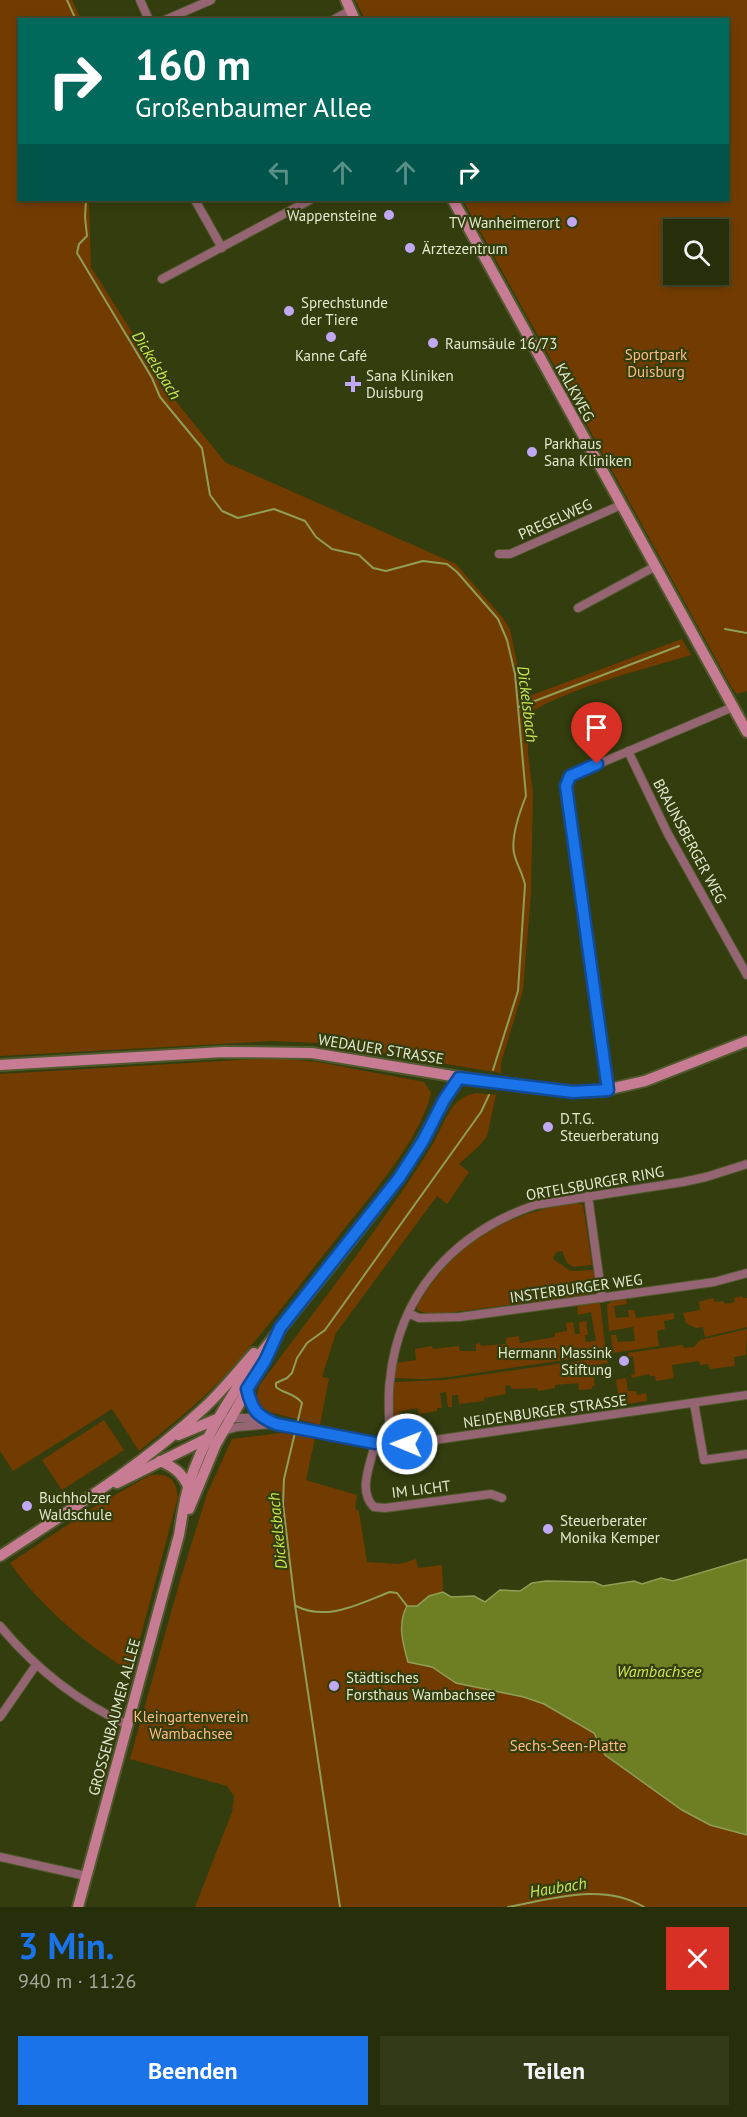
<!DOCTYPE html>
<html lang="de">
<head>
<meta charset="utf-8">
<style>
  body { margin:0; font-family:"PT Sans",sans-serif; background:#333a18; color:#f1f3f6; height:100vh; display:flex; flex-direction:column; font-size:22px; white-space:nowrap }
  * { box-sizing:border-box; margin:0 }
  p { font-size:20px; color:#a4a89c }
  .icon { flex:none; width:33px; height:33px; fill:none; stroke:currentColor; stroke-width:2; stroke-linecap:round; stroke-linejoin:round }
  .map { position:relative; height:1907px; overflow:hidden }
  .panel { display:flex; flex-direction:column; background:#272e0a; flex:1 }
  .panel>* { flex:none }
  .hud { position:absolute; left:18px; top:18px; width:711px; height:183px; border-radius:0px; box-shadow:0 3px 9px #0003,0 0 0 2px #434a2b; background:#00695c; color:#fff; overflow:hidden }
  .buttons { position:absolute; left:663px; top:219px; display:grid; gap:12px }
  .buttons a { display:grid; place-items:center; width:66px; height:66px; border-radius:0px; background:#272e0a; box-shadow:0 3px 9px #0003,0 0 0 2px #434a2b; font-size:30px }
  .pin { position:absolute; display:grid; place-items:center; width:51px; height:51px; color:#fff; margin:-62px -26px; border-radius:50% 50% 50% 0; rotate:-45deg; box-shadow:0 0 6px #0007 }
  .pin .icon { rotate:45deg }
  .me { position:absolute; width:66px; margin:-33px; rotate:271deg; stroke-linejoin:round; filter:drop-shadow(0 0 4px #0008) }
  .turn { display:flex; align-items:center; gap:21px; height:126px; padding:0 18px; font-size:27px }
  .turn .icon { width:78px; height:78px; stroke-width:2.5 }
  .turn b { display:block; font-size:42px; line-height:51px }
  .lanes { display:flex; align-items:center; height:57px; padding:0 18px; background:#0003; justify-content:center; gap:30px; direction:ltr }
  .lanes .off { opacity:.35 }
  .round { display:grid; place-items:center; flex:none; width:63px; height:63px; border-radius:0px; background:#333a18 }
  .summary { display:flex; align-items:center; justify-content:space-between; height:102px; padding:0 18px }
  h1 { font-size:36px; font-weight:600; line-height:45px; color:#1a73e8 }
  .button { display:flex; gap:12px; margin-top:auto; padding:12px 18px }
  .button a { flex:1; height:69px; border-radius:0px; background:#1a73e8; color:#fff; font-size:24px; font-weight:600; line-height:69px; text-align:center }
  .button a+a { background:#333a18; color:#f1f3f6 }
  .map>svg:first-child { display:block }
  .green { fill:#723c00; fill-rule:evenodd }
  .water { fill:#6d7e23; stroke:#909e57; stroke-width:1.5 }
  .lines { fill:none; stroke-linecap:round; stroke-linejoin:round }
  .stream { stroke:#909e57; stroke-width:2 }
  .street-casing { stroke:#50592d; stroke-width:10 }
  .secondary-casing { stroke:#50592d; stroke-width:14 }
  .street { stroke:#956573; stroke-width:8 }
  .secondary { stroke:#c87c94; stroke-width:10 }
  .route-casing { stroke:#114b97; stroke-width:15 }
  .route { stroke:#1a73e8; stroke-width:10 }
  .poi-dot { fill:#c1a8f3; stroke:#343d0e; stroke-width:2 }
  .labels { text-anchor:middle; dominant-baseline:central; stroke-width:4.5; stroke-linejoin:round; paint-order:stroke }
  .poi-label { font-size:15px; fill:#e2e9cf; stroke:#343d0e; text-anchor:start }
  .park-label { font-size:15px; fill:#febb85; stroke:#343d0e }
  .street-label { font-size:15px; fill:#e2e9cf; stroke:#343d0e }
  .water-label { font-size:16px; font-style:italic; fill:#cbe751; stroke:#343d0e }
</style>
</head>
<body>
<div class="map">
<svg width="747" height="1907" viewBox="0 0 747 1907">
  <rect width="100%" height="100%" fill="#343d0e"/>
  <path class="green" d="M0 0H72L81 19 20 20V200H89L91 267 155 369 164 379 166 389 225 462 456 564 502 617 510 629 524 698 682 639 691 655C638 671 574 686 527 714L528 754 533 793 531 893 523 990 501 1063V1073L318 1043 272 1041 0 1056Z
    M355 0H747V691L737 694 732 688 463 200H728V20L365 19ZM674 230H718V274H674Z
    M271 1058 318 1062 424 1082 431 1093C421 1138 369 1198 340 1234 304 1279 269 1326 231 1369 203 1400 171 1425 139 1451L112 1409 13 1471 0 1451V1074Z
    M476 1093 496 1095 487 1136 480 1145 459 1164 469 1172 447 1204 437 1196 336 1333 322 1377 329 1378 320 1425 270 1412 260 1407 257 1397 259 1386C317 1307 379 1230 431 1147 445 1125 448 1098 476 1093Z
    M575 1202 583 1205 592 1265 573 1267 567 1263 562 1251 556 1252 553 1259 571 1271 595 1270 598 1290 594 1294 439 1314 425 1313 417 1310V1305C457 1241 501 1216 575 1202Z
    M742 1296 743 1298H747V1327L705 1337 703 1327 696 1328 686 1323 683 1313 700 1310 699 1302 713 1298 715 1302 723 1301 725 1304 735 1302 734 1298Z
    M626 1299 627 1304 614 1306 616 1318 629 1317 628 1310H634L636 1318 674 1313V1319L664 1321 665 1329 657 1331 659 1346 613 1353 611 1335H616L618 1342 635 1341 633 1327 609 1331 607 1305 613 1300Z
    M600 1302 606 1354 449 1377 423 1379 394 1378 396 1363 416 1360 415 1349 432 1346 433 1349 459 1346 460 1351H476V1344L480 1343 481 1346 506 1344V1338L519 1336 520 1343 555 1337V1333L567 1331 566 1323 573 1322 575 1334H580L579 1322 586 1321 588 1335H585L586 1342 596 1341 591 1312 578 1315 577 1305Z
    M747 1329 746 1355 734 1357 735 1366 710 1369 708 1364 700 1365 699 1361 672 1365 674 1378 656 1381 655 1376H650L649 1374 632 1378 631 1375 635 1374 633 1356 629 1357 628 1353 682 1345 685 1348 694 1347 700 1340Z
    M607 1357 608 1363 596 1365 598 1373 593 1374 595 1386H592V1389L579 1390 578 1383 555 1385V1388L538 1391 537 1388 512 1389 510 1385 505 1386 506 1394 484 1398V1401L459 1404 458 1395H452V1407H448L446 1392 440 1393 442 1408H437V1411L419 1414 417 1408 399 1412 401 1431H407L409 1438H396L394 1436 392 1395 394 1382 445 1380Z
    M626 1378 628 1391H636L637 1395 646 1393 647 1401 620 1405 616 1380Z
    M104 1420 124 1450 62 1490 42 1460Z
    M282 1433 315 1438 306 1480 357 1495 355 1508 359 1512 367 1562 400 1564 416 1559 418 1568 442 1565 443 1592C457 1601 468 1593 485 1602L500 1590 520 1591 532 1583 546 1581 594 1582 603 1586 634 1581 642 1584 661 1578 673 1581 747 1559V1907H195L232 1812 234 1796 227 1786 130 1759 179 1584 207 1494 232 1439Z
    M150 1475C170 1474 175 1478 178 1497L131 1672C83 1642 43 1609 10 1563L96 1506Z"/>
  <path class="water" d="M747 1559V1835L710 1825 682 1810 605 1755 594 1733 544 1704 524 1697 456 1683 432 1667 408 1662C403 1644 397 1624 407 1606H417L429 1596 443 1592 451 1597 474 1596 485 1602 500 1590 520 1591 532 1583 546 1581 594 1582 603 1586 634 1581 642 1584 661 1578 673 1581Z"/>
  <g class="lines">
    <path class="stream" d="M67 0 76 20
      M86 200 85 217 87 236 79 244 77 253 152 378 160 397 202 448 210 495 222 511 238 518 274 509 305 521 316 537 332 549 359 555 373 568 386 571 423 561 447 564 457 572 498 619 507 640 515 674 526 796C520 811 511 837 514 853 516 864 523 873 525 885L518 991 493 1070
      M725 629 747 633
      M519 707 679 646
      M296 1606C328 1622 360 1603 390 1592L397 1593 407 1606
      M340 1907 295 1605 283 1504 284 1479 302 1403C295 1393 284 1394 276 1387V1383L287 1378 292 1373 297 1358 307 1343 325 1330 481 1112 489 1095
      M508 1907C552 1899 603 1882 644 1907"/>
    <g class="street-casing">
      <path id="street" d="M140 0 149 20
        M165 20 211 0
        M333 20 351 10
        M195 200 222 248
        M162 279 310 200
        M499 554H510L621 505
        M578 608 656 566
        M628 751 668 834 747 975
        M608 1090 566 786 570 776 733 707
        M588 1196 602 1298
        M408 1313 419 1318 460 1317 672 1288 714 1282 747 1273
        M247 1389 250 1401 262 1418
        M694 1403 704 1460 747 1454
        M227 1418H262L277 1424 375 1444H407L747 1395
        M223 1431 237 1427 272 1424
        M375 1444C371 1463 357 1491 374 1507L385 1508 491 1494 502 1498
        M390 1445C390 1423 387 1401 390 1380 399 1293 454 1233 535 1205L683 1182 706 1177 747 1164
        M0 1626C35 1668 78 1702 128 1725
        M0 1717 36 1665
        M0 1857 86 1876"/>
    </g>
    <g class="secondary-casing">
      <path id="secondary" d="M346 0 355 20
        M453 200 747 732
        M0 1065 223 1052 312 1053 477 1080 573 1092 601 1091 645 1081 747 1041
        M178 1435 217 1419
        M160 1461C174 1467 182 1473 188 1486
        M117 1483 208 1438
        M189 1509 216 1444 272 1347
        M0 1556C70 1510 143 1465 205 1407 222 1391 238 1371 254 1353
        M78 1907 179 1535C182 1518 184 1500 189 1484 202 1442 225 1406 249 1369 298 1305 351 1244 398 1179 421 1147 437 1110 459 1078"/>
    </g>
    <use href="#street" class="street"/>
    <use href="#secondary" class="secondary"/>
  </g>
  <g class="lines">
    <g class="route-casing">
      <path id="route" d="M407 1444 375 1443 276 1424C257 1416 252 1410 247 1389L265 1361 280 1328 399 1178 423 1141 444 1100 459 1078 573 1092 608 1090 566 786 570 776 597 764"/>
    </g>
    <use href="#route" class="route"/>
  </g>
  <g class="poi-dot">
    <circle cx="389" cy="215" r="6"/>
    <circle cx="572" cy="222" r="6"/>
    <circle cx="410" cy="248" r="6"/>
    <circle cx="289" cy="311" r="6"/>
    <circle cx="331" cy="337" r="6"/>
    <circle cx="433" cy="343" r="6"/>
    <path d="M350 375h6v6h6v6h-6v6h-6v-6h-6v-6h6z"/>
    <circle cx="532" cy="452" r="6"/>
    <circle cx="548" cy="1127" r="6"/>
    <circle cx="624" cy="1361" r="6"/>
    <circle cx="27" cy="1506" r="6"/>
    <circle cx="548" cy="1529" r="6"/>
    <circle cx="334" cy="1686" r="6"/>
  </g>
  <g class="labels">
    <g class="poi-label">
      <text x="377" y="215" text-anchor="end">Wappensteine</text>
      <text x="560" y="222" text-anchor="end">TV Wanheimerort</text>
      <text x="422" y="248">Ärztezentrum</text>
      <text x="301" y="302">Sprechstunde<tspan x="301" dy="17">der Tiere</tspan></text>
      <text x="445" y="343">Raumsäule 16/73</text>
      <text x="331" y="355" text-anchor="middle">Kanne Café</text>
      <text x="366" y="375">Sana Kliniken<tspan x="366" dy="17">Duisburg</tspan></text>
      <text x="544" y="443">Parkhaus<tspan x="544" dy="17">Sana Kliniken</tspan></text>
      <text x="560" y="1118">D.T.G.<tspan x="560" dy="17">Steuerberatung</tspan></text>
      <text x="612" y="1352" text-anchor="end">Hermann Massink<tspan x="612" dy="17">Stiftung</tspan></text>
      <text x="39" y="1497">Buchholzer<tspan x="39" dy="17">Waldschule</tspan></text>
      <text x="560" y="1520">Steuerberater<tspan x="560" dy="17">Monika Kemper</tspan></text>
      <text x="346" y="1677">Städtisches<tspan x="346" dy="17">Forsthaus Wambachsee</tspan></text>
    </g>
    <g class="park-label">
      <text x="656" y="354">Sportpark<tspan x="656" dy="17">Duisburg</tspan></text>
      <text x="191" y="1716">Kleingartenverein<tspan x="191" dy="17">Wambachsee</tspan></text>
      <text x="568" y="1745">Sechs-Seen-Platte</text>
    </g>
    <g class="street-label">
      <text transform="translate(575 392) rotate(61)">KALKWEG</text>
      <text transform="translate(555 519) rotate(-24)">PREGELWEG</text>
      <text transform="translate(690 841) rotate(62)">BRAUNSBERGER WEG</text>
      <text transform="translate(381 1049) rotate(9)">WEDAUER STRASSE</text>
      <text transform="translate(595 1183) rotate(-10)">ORTELSBURGER RING</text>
      <text transform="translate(576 1288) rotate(-8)">INSTERBURGER WEG</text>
      <text transform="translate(545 1411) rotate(-8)">NEIDENBURGER STRASSE</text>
      <text transform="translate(421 1489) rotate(-7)">IM LICHT</text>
      <text transform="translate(114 1717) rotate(-75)">GROSSENBAUMER ALLEE</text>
    </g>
    <g class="water-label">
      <text transform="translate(157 365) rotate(58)">Dickelsbach</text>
      <text transform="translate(528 704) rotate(83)">Dickelsbach</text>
      <text transform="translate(277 1531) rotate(-96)">Dickelsbach</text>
      <text x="659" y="1671">Wambachsee</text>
      <text transform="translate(558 1887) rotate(-9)">Haubach</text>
    </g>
  </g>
</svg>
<div class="buttons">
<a><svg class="icon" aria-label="search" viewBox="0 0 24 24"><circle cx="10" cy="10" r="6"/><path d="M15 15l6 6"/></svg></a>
</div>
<div class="pin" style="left:597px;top:764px;background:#d93025"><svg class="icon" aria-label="arrive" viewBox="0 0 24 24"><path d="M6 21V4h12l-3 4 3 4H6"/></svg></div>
<svg class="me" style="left:407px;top:1444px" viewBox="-20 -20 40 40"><circle r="17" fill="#1a73e8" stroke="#fff" stroke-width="3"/><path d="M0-11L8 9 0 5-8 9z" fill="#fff"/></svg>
<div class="hud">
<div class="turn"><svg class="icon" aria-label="right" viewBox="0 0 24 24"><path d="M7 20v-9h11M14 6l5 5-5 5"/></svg><div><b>160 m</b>Großenbaumer Allee</div></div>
<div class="lanes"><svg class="icon off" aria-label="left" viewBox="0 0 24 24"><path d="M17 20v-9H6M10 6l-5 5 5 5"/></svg><svg class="icon off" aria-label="ahead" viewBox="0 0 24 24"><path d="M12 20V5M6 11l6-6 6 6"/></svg><svg class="icon off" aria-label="ahead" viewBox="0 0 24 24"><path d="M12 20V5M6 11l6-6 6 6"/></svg><svg class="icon" aria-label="right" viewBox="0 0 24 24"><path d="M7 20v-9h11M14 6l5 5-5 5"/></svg></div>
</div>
</div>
<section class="panel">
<div class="summary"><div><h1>3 Min.</h1><p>940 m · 11:26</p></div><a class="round" style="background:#d93025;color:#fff"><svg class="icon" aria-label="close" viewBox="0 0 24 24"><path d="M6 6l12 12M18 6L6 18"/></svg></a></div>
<div class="button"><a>Beenden</a><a>Teilen</a></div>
</section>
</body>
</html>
